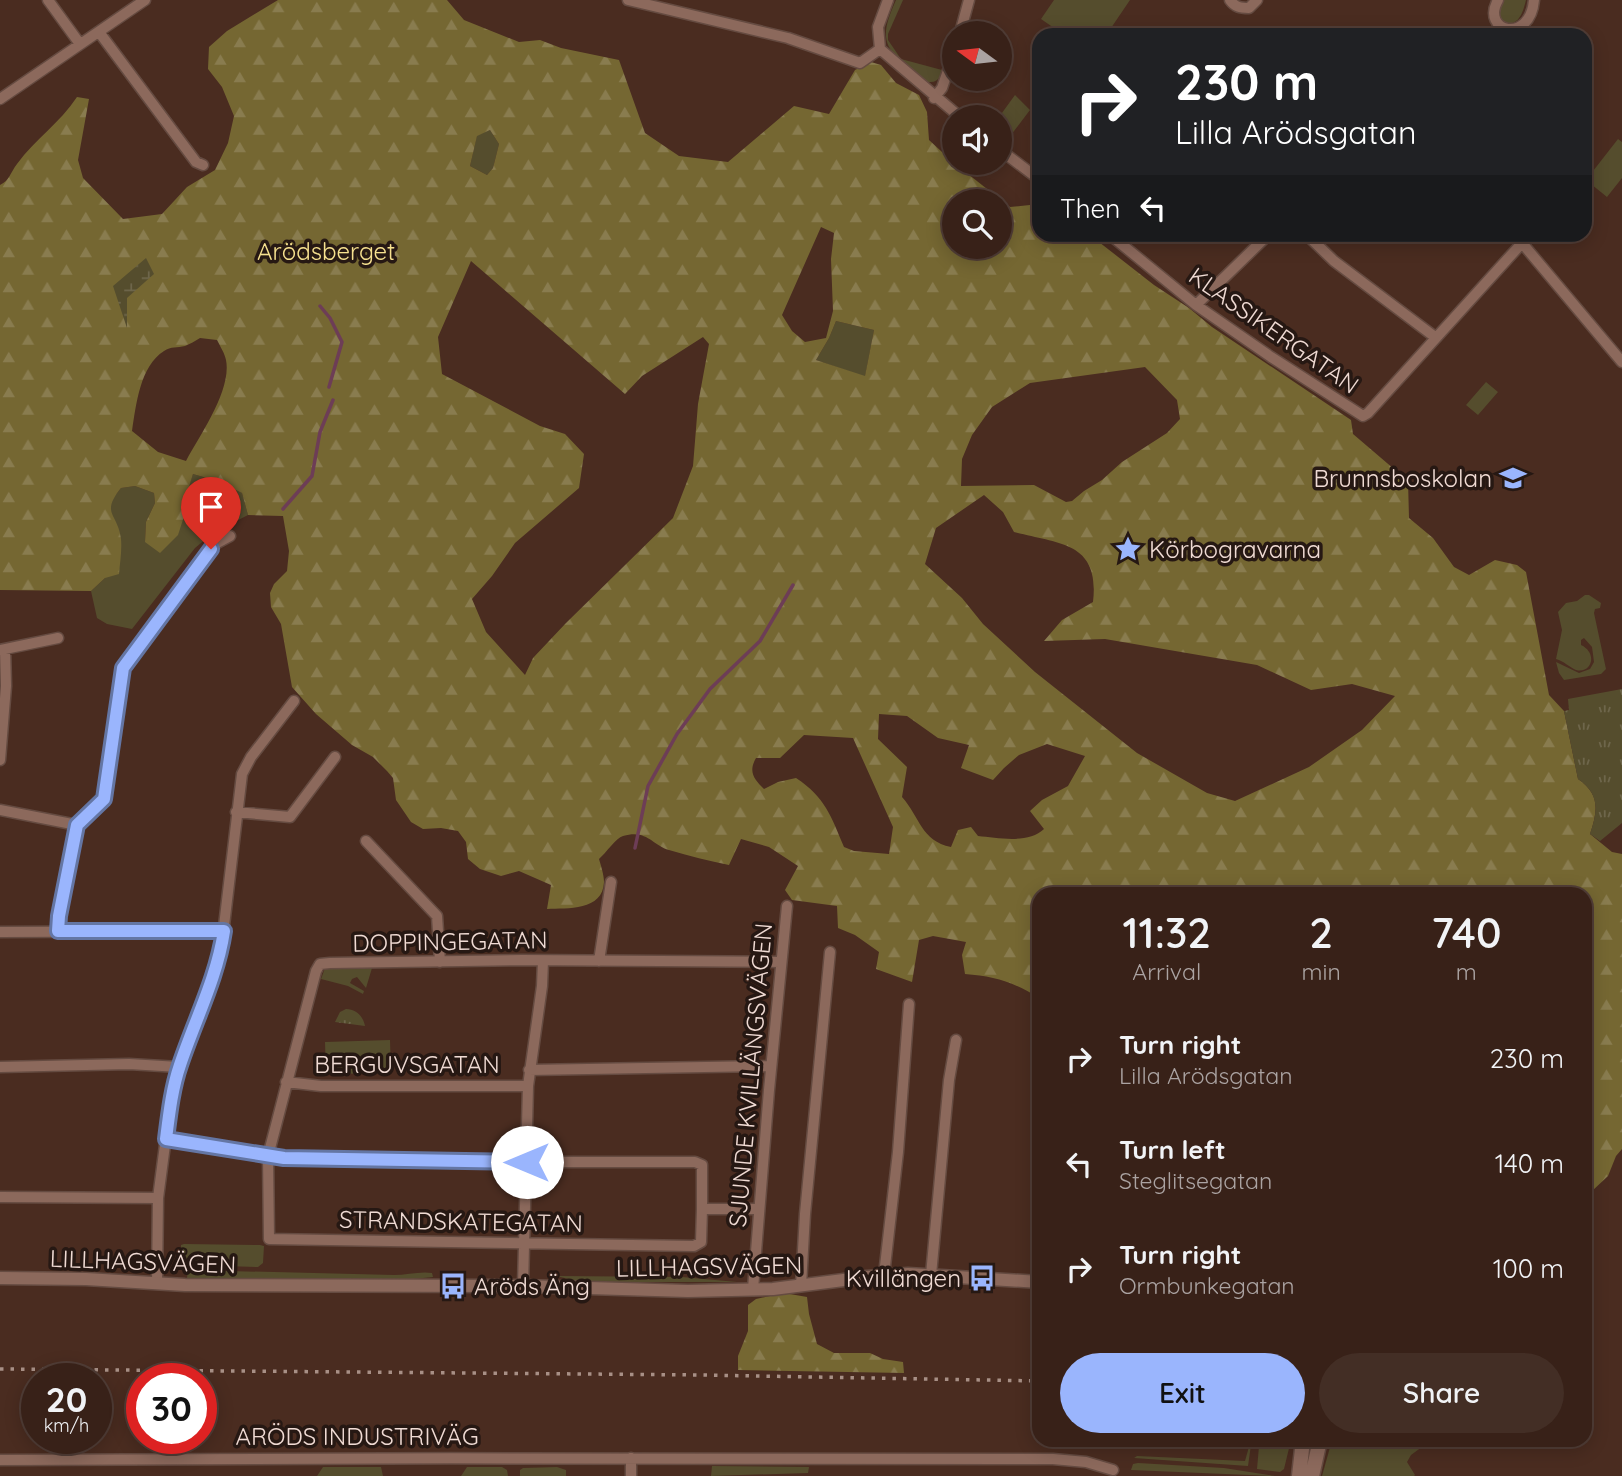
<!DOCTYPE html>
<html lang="en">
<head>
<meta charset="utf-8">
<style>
  body { margin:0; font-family:Quicksand,sans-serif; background:#432e25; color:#f1f3f6; height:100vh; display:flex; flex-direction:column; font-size:26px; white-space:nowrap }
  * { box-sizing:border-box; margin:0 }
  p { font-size:23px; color:#aba3a2 }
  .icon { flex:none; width:38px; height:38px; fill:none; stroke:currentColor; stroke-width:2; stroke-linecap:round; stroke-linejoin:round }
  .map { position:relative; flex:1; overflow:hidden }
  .details { position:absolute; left:1032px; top:887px; width:560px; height:560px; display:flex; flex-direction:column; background:#382118; border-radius:21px; box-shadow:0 4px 18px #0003,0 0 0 2px #523e37 }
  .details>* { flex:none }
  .guide { position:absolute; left:1032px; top:28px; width:560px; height:214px; border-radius:21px; box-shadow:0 4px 18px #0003,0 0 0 2px #523e37; background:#202124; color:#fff; overflow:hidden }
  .needle { width:46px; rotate:285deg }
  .fabs { position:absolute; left:942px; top:21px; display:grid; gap:14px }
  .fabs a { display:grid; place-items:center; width:70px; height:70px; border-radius:50%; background:#382118; box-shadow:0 4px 18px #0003,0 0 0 2px #523e37; font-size:35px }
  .speed { position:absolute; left:21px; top:1363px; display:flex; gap:14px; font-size:35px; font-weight:700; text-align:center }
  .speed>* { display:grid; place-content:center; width:91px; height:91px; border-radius:50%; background:#382118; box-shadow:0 4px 18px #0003,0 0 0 2px #523e37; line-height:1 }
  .speed small { font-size:18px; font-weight:400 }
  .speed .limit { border:10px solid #d22; background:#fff; color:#111 }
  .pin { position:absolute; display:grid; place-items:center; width:60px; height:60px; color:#fff; margin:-72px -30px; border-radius:50% 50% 50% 0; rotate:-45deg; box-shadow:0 0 7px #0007 }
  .pin .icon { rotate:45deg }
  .me { position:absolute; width:77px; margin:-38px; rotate:270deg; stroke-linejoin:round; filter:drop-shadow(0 0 5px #0008) }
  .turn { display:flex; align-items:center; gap:24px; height:147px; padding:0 28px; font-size:32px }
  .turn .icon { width:91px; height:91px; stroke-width:2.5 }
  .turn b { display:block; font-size:49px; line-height:60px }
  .then { display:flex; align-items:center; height:66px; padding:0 28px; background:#0003; gap:14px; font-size:26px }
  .eta { display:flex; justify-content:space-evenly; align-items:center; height:119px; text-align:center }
  .eta b { font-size:42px; font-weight:600; line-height:49px }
  .primary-button { display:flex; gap:14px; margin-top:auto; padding:14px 28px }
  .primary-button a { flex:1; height:80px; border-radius:42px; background:#9ab5fd; color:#111; font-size:28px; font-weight:600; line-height:80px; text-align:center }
  .primary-button a+a { background:#432e25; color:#f1f3f6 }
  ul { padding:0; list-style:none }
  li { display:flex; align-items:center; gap:21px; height:105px; padding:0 28px }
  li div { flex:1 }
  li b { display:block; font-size:26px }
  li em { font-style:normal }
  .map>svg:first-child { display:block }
  .grass { fill:#554d2d }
  .forest { fill:url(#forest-firs); fill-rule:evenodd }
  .wetland { fill:url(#wetland-marsh) }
  .park { fill:url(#park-tufts) }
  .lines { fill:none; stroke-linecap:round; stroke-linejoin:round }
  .stream { stroke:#6d3d56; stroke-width:3.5 }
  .minor-casing { stroke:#654b41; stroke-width:13 }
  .tertiary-casing { stroke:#654b41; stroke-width:15 }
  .secondary-casing { stroke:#654b41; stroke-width:17 }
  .minor { stroke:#8c695c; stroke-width:10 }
  .tertiary { stroke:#8c695c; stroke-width:12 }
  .secondary { stroke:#8c695c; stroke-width:14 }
  .rail { stroke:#a89086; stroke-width:3.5; stroke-dasharray:3.5 7; stroke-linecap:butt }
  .route-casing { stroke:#6476a4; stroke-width:18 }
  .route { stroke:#9ab5fd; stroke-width:12 }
  .labels { text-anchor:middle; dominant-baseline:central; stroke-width:7; stroke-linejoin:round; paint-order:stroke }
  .park-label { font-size:24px; fill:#f7e18f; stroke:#261813 }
  .street-label { font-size:24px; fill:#f0dbd4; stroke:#261813 }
  .poi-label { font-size:24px; fill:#f0dbd4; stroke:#261813; text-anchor:end }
</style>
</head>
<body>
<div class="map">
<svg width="1622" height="1476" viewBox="0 0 1622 1476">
  <defs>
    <pattern id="forest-firs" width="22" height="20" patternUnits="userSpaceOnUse" patternTransform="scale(1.75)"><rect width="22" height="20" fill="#756732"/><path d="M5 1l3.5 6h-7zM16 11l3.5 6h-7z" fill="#897c4f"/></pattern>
    <pattern id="wetland-marsh" width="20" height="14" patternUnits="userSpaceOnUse" patternTransform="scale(1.75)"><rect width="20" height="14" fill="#554d2d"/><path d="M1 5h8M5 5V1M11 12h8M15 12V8" fill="none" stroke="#6e664b"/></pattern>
    <pattern id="park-tufts" width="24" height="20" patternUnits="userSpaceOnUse" patternTransform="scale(1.75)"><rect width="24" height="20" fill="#554d2d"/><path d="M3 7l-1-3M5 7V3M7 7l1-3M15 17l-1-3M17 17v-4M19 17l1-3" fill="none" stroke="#6e664b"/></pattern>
  </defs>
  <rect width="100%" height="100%" fill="#4a2c20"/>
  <path class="grass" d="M896 0H903L888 34V40L901 59 942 70 946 63C943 75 937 87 923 80 888 50 875 46 896 0Z
    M1054 0H1130L1111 28 1121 35H1049L1054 28 1041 19Z
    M1504 0H1526C1523 12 1519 28 1503 22L1499 17 1498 8Z
    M1015 95 1030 110 1005 143 1009 135 999 127V117Z
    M490 130 499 144 493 168 487 175 470 166 477 135Z
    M1618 139 1622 142V178L1607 197 1586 180Z
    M836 321 874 330 865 377 816 360 829 338Z
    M1486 382 1498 392 1478 415 1466 405Z
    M193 474 217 481 242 493 248 515 213 533 195 548 132 629 107 624 97 618 91 591 105 578 109 510 112 499 121 488 135 486 154 493 155 503 146 522 145 542 185 496Z
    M1585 595H1589L1601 603 1600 608 1595 609 1594 613 1606 669 1601 674 1564 680 1559 673 1556 662 1579 673 1590 669 1594 662 1592 647 1584 638 1581 640V645C1598 653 1592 674 1576 670 1569 667 1564 661 1556 659L1562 630 1558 612 1566 603 1577 601Z
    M325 968 369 967 372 968 366 988 357 977 352 979 350 983 364 991 363 994 348 986 321 979Z
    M390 1040 391 1073 326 1074 325 1042Z
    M184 1244 260 1245 264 1246 263 1263 258 1267 194 1265 181 1262V1245Z
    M188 1270 394 1275C406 1275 421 1271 432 1273L433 1277C395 1282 357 1281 318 1280 275 1280 231 1279 187 1278Z
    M556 1276 682 1277 737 1282H582Z
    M1267 1440H1291L1284 1469 1280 1472 1257 1469 1259 1446 1251 1445 1248 1466 1134 1458 1137 1456 1245 1461 1250 1443 1267 1442Z
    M1332 1440H1429L1430 1441 1411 1455 1407 1462 1415 1475 1414 1476H1322Z
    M1138 1463 1224 1468 1275 1476 1131 1470 1133 1464Z
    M712 1466 809 1467 808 1473 711 1476Z
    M323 1467H381L383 1476H317Z
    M467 1467H502L507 1470 508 1476H461Z
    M557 1467 566 1470V1476H520V1470L523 1468Z"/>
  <path class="forest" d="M278 0H447L464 20 519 42 540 40 561 48 619 60 645 133 679 156 728 162 794 106 829 114 855 70 871 62 881 65 896 83 919 95 927 112 929 140 954 163 1010 207 1039 204 1040 234 1090 235 1154 285 1189 308 1212 327 1351 420 1353 434 1408 481 1409 518 1433 538 1454 567 1469 575 1495 560 1517 565 1526 572 1549 695 1564 711 1578 779C1600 794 1598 810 1590 834L1612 852 1622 854V1149L1616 1156 1608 1176 1592 1191H1586V894H1040L1039 998C1014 982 994 976 965 974L962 955 966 942 933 936 919 940 912 982 876 969 879 952 855 935 838 928 837 906 792 900 785 890 798 866 769 847 741 839 729 865C709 861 689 856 669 850 652 845 647 829 623 836 616 838 606 853 599 859 601 866 604 875 604 882 603 911 567 908 547 909L551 885 519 871 501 876 480 869 468 859 466 842 458 831 441 828 423 829 411 822 396 800 393 778 387 771 373 757 352 745 316 714 292 687 281 624 271 607 270 593 274 584 287 571 289 551 283 516 248 515 242 493 217 481 193 474 186 496 189 501 178 535 160 553 145 542 146 522 155 503 154 493 135 486 121 488C100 514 118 513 121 539 122 551 120 562 119 574L105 578 91 591 0 590V185C10 180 10 173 17 164 35 139 60 123 77 97L89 99 78 160 83 178 123 219 162 214 187 187 215 170 228 143 234 116 222 87 208 69 209 47 227 31ZM490 130 499 144 493 168 487 175 470 166 477 136ZM954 201H999V247H954ZM821 227 834 233 831 259 833 311 826 338 805 342 792 331 782 315ZM471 261 625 394 642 376 703 337 709 344 698 404 693 466 673 518 566 623 533 658 525 675 486 632 472 599 492 576 515 543 579 488 584 454 565 434 540 426 442 374 438 337ZM836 321 874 330 865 376 816 360 829 338ZM200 338 217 340C220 346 225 354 226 360 232 390 200 435 186 461L158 452 132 431C136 405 140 366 164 351 171 346 177 348 185 346 190 344 195 341 200 338ZM1145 367 1177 400 1180 419 1167 433 1122 462 1102 480 1084 491 1072 501 1066 502 1034 485 961 486 962 459 972 435 992 407 1030 383ZM984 495 1003 512 1014 532C1060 544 1100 542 1093 602L1062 620 1044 641 1105 639 1257 665 1311 690 1352 684 1395 696 1362 730 1309 767 1235 801 1207 793 1137 753 1035 672 983 624 962 598 925 564 936 528ZM879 714 907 716 938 738 969 745 961 768 993 780 1004 768 1019 755 1047 744 1085 756 1068 786 1042 800 1030 811 1044 829C1029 844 998 838 978 836L971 827 958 830 951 847C921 841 920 817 902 797L907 767 878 739ZM804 735 853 738 893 827 889 854 854 851 844 847C831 816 825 797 796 778L778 782 764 789C754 779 748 772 756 758H780Z
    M784 1293 807 1297 809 1314 817 1344 834 1353H870L883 1359 903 1362 904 1373 738 1370V1356L748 1331V1305L756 1299Z"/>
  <path class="wetland" d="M146 258 154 274 127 298V328L113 286Z"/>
  <path class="park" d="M1622 689V823L1600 841 1590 834C1598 811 1600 794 1578 779L1564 711 1569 710 1568 699Z
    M346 1009C356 1009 363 1016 365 1026L335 1022 340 1012Z"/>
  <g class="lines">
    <path class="stream" d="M320 306 330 318 342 342 329 387
      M283 509 312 476 320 432 333 400
      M635 848 648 786 677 734 710 689 760 641 793 585"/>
    <g class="minor-casing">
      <path id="minor" d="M48 0 80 44
        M628 0 788 38 860 63 880 49
        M888 0 878 27 880 49 960 117
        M1230 0C1235 7 1240 8 1249 8L1257 0
        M1498 0C1480 32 1530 45 1534 0
        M99 32 196 162 203 165
        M960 33 969 0
        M934 98 942 88 954 53
        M0 99 145 0
        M999 149 1040 180
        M1109 234 1196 305 1271 357 1363 416 1368 413 1522 243
        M1306 234 1334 261 1435 337
        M1511 234 1522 243 1622 362
        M1196 305 1269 234
        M0 650 58 638
        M0 760 6 686 5 649
        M0 810 77 825
        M236 812 290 817 335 757
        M366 841 437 916 440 962
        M58 931 59 916 77 825 104 799 123 668 204 555 217 543 230 536
        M0 932 224 931
        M599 961 611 882
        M0 1067 129 1064 179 1067
        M529 1070 771 1066
        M286 1082 321 1086H528
        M166 1139 284 1159 430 1162H695L702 1165V1209H759
        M0 1197 158 1198
        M702 1209 701 1242 694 1246 269 1239 268 1156 316 971 320 964 330 963 522 960 781 962
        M884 1275 898 1152 909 1004
        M931 1275 949 1080 956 1040
        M157 1283 158 1198 168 1122 179 1067 206 999 221 951 242 774 251 757 294 701
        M523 1286 528 1086 542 986 543 961
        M801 1286 805 1214 830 952
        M753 1289 769 1090 787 906
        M631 1458V1476
        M0 1460C351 1457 702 1459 1053 1459L1086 1462 1113 1470"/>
    </g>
    <g class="tertiary-casing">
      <path id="tertiary" d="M0 1278 86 1279 185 1285 523 1286 688 1291 773 1289 867 1277 908 1274 1040 1282"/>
    </g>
    <g class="secondary-casing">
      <path id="secondary" d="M1299 1476 1303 1440
        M1312 1476 1320 1440"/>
    </g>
    <use href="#minor" class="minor"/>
    <use href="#tertiary" class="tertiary"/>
    <use href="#secondary" class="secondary"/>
    <path class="rail" d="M0 1369 702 1375 1040 1381"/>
  </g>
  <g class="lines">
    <g class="route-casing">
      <path id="route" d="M211 549 123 668 104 799 77 825 59 916 58 931H224C217 978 195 1020 180 1065 172 1088 169 1115 166 1139L284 1158 527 1162"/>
    </g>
    <use href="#route" class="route"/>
  </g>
  <defs>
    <g id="school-bare" transform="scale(2.1)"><path d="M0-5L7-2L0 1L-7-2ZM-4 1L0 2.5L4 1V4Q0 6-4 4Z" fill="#9ab5fd" stroke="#261813" stroke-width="2.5" paint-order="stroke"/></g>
    <g id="sight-bare" transform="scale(2.1)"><path d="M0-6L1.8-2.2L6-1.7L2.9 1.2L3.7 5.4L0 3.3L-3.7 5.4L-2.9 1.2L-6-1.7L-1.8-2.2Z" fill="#9ab5fd" stroke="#261813" stroke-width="2.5" paint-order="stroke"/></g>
    <g id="bus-bare" transform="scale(2.1)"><path d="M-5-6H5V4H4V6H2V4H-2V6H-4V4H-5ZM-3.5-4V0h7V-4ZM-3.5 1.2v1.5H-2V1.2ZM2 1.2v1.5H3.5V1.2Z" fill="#9ab5fd" stroke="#261813" stroke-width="2.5" paint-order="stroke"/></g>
  </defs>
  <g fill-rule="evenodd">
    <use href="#school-bare" x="1513" y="478"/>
    <use href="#sight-bare" x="1128" y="549"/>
    <use href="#bus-bare" x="982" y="1278"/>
    <use href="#bus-bare" x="453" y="1286"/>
  </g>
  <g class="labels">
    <g class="park-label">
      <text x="326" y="251">Arödsberget</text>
    </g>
    <g class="street-label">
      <text transform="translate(1274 330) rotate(35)">KLASSIKERGATAN</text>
      <text transform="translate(450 941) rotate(-1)">DOPPINGEGATAN</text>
      <text x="407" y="1064">BERGUVSGATAN</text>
      <text transform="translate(750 1075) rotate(-85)">SJUNDE KVILLÄNGSVÄGEN</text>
      <text transform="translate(461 1221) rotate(1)">STRANDSKATEGATAN</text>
      <text transform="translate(143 1261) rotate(2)">LILLHAGSVÄGEN</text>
      <text transform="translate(709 1266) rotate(-1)">LILLHAGSVÄGEN</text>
      <text x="357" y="1436">ARÖDS INDUSTRIVÄG</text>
    </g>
    <g class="poi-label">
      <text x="1492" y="478">Brunnsboskolan</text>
      <text x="1149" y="549" text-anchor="start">Körbogravarna</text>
      <text x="961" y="1278">Kvillängen</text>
      <text x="474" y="1286" text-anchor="start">Aröds Äng</text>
    </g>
  </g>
</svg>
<div class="fabs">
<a><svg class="needle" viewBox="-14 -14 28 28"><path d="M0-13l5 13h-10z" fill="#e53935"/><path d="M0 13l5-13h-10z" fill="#aba3a2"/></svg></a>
<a><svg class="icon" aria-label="sound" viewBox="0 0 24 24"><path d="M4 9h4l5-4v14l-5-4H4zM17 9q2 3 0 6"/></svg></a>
<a><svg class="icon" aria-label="search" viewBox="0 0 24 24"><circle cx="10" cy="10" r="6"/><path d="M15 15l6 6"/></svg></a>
</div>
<div class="speed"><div>20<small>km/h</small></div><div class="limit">30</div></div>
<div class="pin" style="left:211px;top:549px;background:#d93025"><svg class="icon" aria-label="arrive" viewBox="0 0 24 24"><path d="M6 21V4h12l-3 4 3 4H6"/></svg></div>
<svg class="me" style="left:527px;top:1162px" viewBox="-20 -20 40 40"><circle r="19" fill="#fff"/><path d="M0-13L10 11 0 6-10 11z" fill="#9ab5fd"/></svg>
<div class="guide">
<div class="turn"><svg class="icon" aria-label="right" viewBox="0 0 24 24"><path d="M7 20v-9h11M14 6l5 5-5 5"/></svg><div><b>230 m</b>Lilla Arödsgatan</div></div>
<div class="then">Then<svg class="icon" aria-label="left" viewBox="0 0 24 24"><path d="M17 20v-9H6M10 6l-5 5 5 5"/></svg></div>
</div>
<section class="details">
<div class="eta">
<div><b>11:32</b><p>Arrival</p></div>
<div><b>2</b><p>min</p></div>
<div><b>740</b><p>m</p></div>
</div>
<ul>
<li><svg class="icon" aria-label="right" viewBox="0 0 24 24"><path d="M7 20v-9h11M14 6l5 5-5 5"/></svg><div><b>Turn right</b><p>Lilla Arödsgatan</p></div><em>230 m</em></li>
<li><svg class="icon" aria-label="left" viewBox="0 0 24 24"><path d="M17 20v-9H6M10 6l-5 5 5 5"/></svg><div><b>Turn left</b><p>Steglitsegatan</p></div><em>140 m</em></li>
<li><svg class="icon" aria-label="right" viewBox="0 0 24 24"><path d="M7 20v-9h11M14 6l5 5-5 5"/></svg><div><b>Turn right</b><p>Ormbunkegatan</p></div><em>100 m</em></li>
</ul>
<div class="primary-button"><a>Exit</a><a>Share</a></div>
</section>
</div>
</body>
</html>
